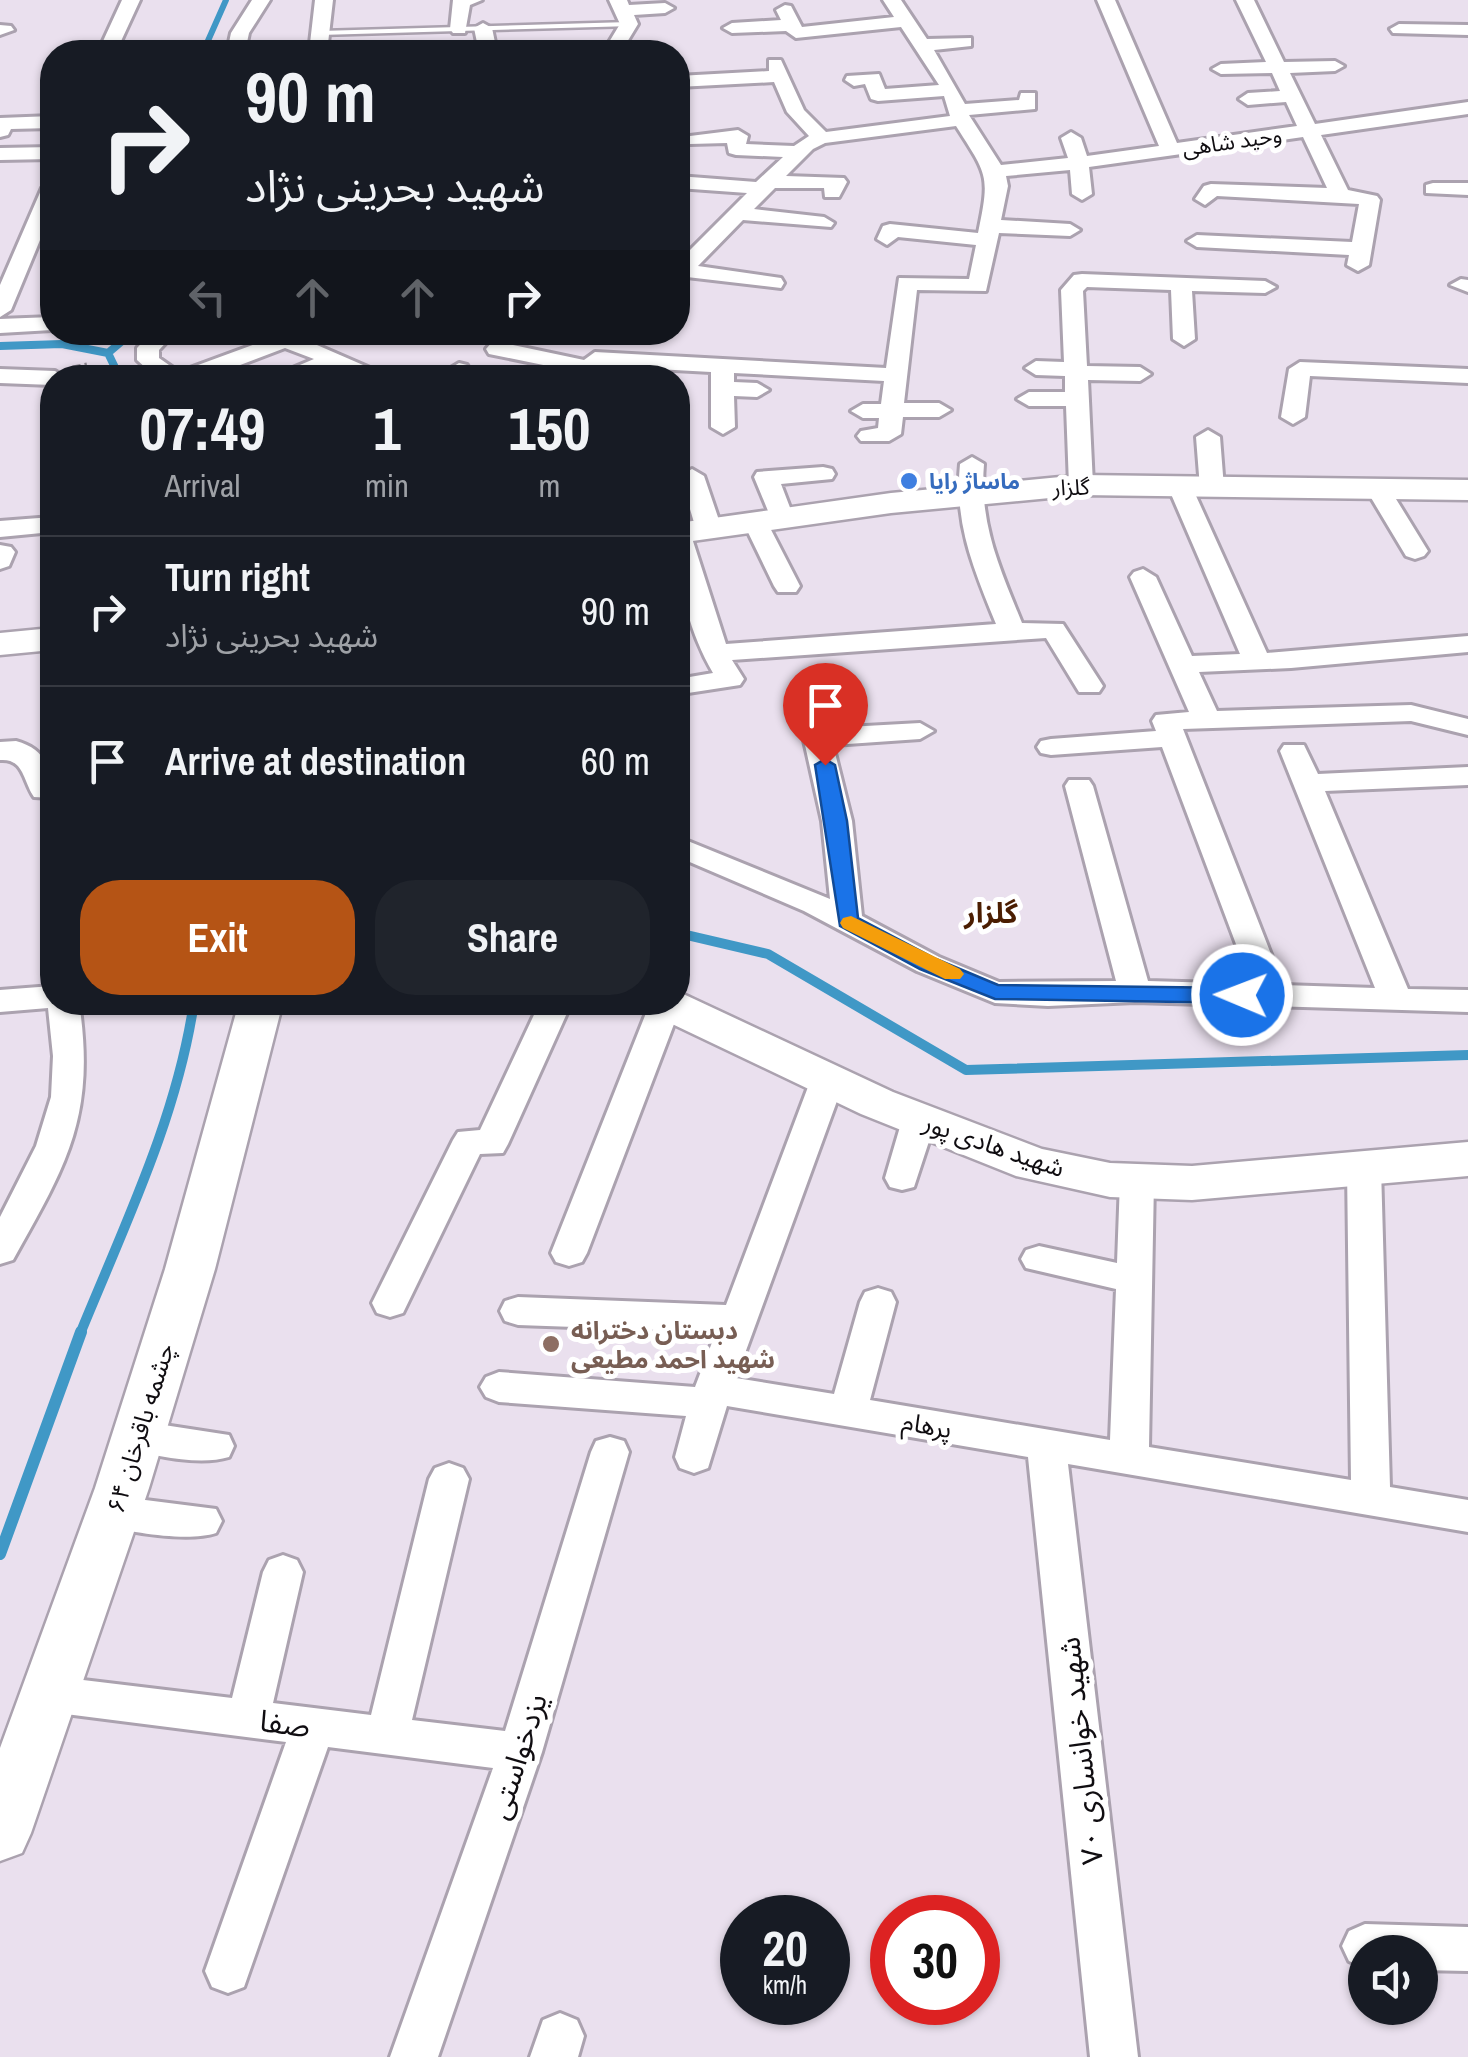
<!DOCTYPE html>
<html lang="en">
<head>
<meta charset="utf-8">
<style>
  body { margin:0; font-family:"Archivo Narrow","Noto Sans Arabic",sans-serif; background:#20242c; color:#f1f3f6; height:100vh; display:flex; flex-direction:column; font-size:38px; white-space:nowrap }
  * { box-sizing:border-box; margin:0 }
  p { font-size:32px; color:#9ea1a6 }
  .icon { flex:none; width:55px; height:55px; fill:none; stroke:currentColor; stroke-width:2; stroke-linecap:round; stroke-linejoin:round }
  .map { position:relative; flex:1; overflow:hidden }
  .details { position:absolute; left:40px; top:365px; width:650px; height:650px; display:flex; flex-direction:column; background:#171b24; border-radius:40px; box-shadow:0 2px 8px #0004 }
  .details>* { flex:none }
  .top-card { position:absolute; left:40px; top:40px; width:650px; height:305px; border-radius:40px; box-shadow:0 2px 8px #0004; background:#171b24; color:#f1f3f6; overflow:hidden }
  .fabs { position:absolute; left:1348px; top:1935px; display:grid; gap:20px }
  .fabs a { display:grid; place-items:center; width:90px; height:90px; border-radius:50%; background:#171b24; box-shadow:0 2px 8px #0004; font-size:50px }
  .speed { position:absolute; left:720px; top:1895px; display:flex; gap:20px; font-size:50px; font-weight:700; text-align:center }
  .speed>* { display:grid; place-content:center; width:130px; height:130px; border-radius:50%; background:#171b24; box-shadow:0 2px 8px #0004; line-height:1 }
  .speed small { font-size:25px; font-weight:400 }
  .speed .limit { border:15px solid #d22; background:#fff; color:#111 }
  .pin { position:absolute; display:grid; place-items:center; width:85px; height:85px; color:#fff; margin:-102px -42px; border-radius:50% 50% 50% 0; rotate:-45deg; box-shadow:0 0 10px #0007 }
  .pin .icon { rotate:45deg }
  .me { position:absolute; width:110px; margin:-55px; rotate:271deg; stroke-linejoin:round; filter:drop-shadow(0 0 8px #0008) }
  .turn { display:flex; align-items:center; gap:35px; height:210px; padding:0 40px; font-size:45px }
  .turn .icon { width:130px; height:130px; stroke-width:2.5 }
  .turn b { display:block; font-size:70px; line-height:85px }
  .lanes { display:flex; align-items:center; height:95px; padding:0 40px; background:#0003; justify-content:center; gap:50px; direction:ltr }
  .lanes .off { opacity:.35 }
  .eta { display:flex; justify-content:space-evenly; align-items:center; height:170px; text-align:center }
  .eta b { font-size:60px; font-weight:700; line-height:70px }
  .button { display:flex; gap:20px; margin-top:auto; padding:20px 40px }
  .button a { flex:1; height:115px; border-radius:40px; background:#b55415; color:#fff; font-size:40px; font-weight:700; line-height:115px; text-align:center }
  .button a+a { background:#20242c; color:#f1f3f6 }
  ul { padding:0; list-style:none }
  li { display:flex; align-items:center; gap:30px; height:150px; padding:0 40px; border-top:2px solid #363941 }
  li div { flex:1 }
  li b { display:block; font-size:38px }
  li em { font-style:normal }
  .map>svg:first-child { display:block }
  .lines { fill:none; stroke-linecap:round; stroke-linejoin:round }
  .stream-far3 { stroke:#4098c6; stroke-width:6 }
  .stream-far2 { stroke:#4098c6; stroke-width:8 }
  .stream-far1 { stroke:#4098c6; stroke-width:10 }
  .stream { stroke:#4098c6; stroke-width:12 }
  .lane-casing { stroke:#aba2af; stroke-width:5 }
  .street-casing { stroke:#aba2af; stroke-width:6 }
  .secondary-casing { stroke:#aba2af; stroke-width:5 }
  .path { stroke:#908993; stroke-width:5; stroke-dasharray:8 4; stroke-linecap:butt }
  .lane { fill:#fff; fill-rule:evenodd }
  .street { fill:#fff; fill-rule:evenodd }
  .secondary { fill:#fff; fill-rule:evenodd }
  .route { fill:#1a73e8; stroke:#114b97; stroke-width:2.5 }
  .slow { fill:#f59e0b }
  .shop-dot { fill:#3f7fe0; stroke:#fff; stroke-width:4 }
  .education-dot { fill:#8d6e63; stroke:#fff; stroke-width:4 }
  .labels { text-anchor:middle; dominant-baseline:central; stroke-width:10; stroke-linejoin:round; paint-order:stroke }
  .far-street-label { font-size:22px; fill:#100d11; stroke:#fff }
  .far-shop-label { font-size:22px; font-weight:bold; fill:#366cbe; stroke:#fff; text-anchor:start }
  .street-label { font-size:25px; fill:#100d11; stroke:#fff }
  .education-label { font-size:25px; font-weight:bold; fill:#785e54; stroke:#fff; text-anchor:start }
  .neighbourhood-label { font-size:28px; font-weight:bold; fill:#4b1d01; stroke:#fff }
  .near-street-label { font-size:30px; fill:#100d11; stroke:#fff }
</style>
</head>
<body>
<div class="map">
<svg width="1468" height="2057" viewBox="0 0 1468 2057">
  <rect width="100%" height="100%" fill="#eae0ee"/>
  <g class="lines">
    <path class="stream-far3" d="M203 52 226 0
      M125 338 132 332"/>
    <path class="stream-far2" d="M0 346 62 344 108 353
      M120 378 108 353 128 336"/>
    <path class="stream-far1" d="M678 933 768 954 966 1070 1468 1055
      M80 1334C124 1226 177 1118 194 1002"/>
    <path class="stream" d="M0 1554 81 1332"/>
    <g class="lane-casing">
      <path id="lane" d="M629 22 633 24 632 26 320 35 316 33 320 31Z"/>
    </g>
    <g class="street-casing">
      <path id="street" d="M122 0H140L116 52H98Z
        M252 0H270L249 33 245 52H227L231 33Z
        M315 0H333L327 52H309Z
        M453 0H482L470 5 465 33H453L450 29Z
        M609 0H627L629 5 665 3 674 8 665 13 634 15 638 24 621 52H603L620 24Z
        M883 0H901L927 39 971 38V46L934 50 965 104 1019 100 1021 93H1035V109L969 115 1001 165 1068 158 1061 138 1071 132 1081 138 1087 156 1159 146 1097 0H1115L1177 143 1297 126 1286 102 1248 105 1239 99 1248 93 1280 91 1272 73 1221 74 1212 69 1221 64 1266 62 1236 0H1254L1284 62 1335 61 1344 66 1335 71 1290 73 1315 124 1468 102V114L1321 135 1348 190 1377 196 1380 200 1369 265 1358 271 1347 265 1349 255 1197 247 1187 241 1197 235 1352 242 1359 204 1217 196 1205 205 1195 199 1204 186 1211 184 1327 188 1303 137 1089 167 1092 194 1082 200 1072 194 1070 170 1006 176 1008 186 1001 220 1070 224 1080 230 1070 236 999 233 986 291 917 290 904 403H939L951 410 939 417H903L901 434 889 441H861L857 436 861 431 878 428 879 418H863L851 411 863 404H881L884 381 734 373V382L757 383 769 390 757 397 734 396 735 427 723 434 711 427V372L602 366 600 373 592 375 489 354 486 349 500 333 513 332 519 338 513 345 584 360 595 352 886 368 899 278 969 279 976 245 898 237 887 245 877 239 883 226 890 224 978 233C990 175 988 176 956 126L825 143 813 149 786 176 844 178 847 182 839 197H825L824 188H775L754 209 824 217 834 223 831 227 743 220 698 266 781 278 784 283 781 288 687 277 678 280V262L747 193 678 188V176L756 182 783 157 736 155 729 153 727 143 690 144V136L738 130 748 136 746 144 794 146 809 136 787 112 774 82 678 87V76L769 71V60H781L804 110 826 132 950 116 944 96 878 101 871 99 865 84 854 86 845 80 847 76 879 74 885 89 939 85 901 27 796 38 786 31 732 33 723 28 732 23 781 20 776 10 785 5 791 6 802 27 894 17Z
        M483 23 492 28 497 52H479L474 28Z
        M1399 24 1468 25V35L1393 33 1390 29Z
        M0 25 11 26 14 30 0 35Z
        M52 116V128L11 129 8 135 0 137V118Z
        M52 147V159L0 160V148Z
        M52 182V211L11 310 0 317V285L42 188Z
        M1433 183H1468V195L1426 193V185Z
        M1082 274 1265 281 1276 287 1265 293 1192 291 1195 339 1184 346 1173 339 1171 290 1087 287 1083 291 1087 366 1140 367 1151 374 1140 381 1088 380 1093 485 1081 492 1069 485 1066 406H1029L1017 399 1029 392H1065V376L1036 375 1025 368 1036 361 1064 362 1061 290 1074 275Z
        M1461 279 1468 280V292L1450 285Z
        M52 317V330L0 333V319Z
        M152 332H176L159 350V358L179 372 266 340 255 332H287L393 378H361L334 367 304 378H269L314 359 285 348 206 378H157L137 360V348Z
        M1300 362 1468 369V383L1310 376 1305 417 1293 424 1281 417 1289 369Z
        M459 363 467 365 470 370 467 375 434 378Z
        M0 369 55 371 66 378H52V385L0 383Z
        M1208 430 1220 437 1224 488 1212 495 1200 488 1196 437Z
        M972 457 984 464C979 524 1000 569 1022 623L1063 624 1103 686 1099 692H1079L1046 638 732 660 744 679 740 685 688 693 678 691V679L713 673C688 630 675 577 678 527L691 535 726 644 996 624C974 570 954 524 960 464Z
        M823 467 832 469 835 474 832 479 781 484 794 518 782 525 773 523 754 477 757 472Z
        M692 469 704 476 722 529 718 534 709 537 696 529 680 476Z
        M1180 480 1192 487 1267 653 1468 636V652L1291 668 1199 672 1217 711 1411 705 1468 719V735L1411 721 1183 729 1283 985 1375 988 1280 751 1284 745H1304L1318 774 1468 767V785L1325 791 1408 989 1468 990V1012L1135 1002 1048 1006 995 1003 917 971 804 911 678 857V837L830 899 822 821 795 700 809 692 823 700 829 728 920 723 934 731 920 739 833 745 852 821 862 916 939 957 999 982 1116 981 1065 786 1069 780H1089L1093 786 1148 981 1251 984 1162 747 1051 755 1041 753 1037 747 1041 741 1051 739 1156 731 1152 721 1156 715 1189 712 1130 577 1134 572 1143 569 1156 577 1192 656 1240 654 1168 487Z
        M1379 484 1388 486 1428 551 1424 556 1415 559 1406 556 1367 491Z
        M755 515 767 522 800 586 796 592H778L774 586 743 522Z
        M52 517V532L0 537V521Z
        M0 545 11 547 15 552 9 566 0 569Z
        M16 741C46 749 52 770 52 798L34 797C23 781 24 758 0 760V742Z
        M52 986V1002H79C96 1116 67 1164 13 1260L0 1264V1217L36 1146 51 1097 53 1056 48 1008 0 1012V990Z
        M678 996 682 1003 587 1253 582 1262 569 1266 556 1262 551 1253 650 1003 678 1002Z
        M540 1002H572L508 1144 503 1153 480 1154 403 1313 390 1317 377 1313 372 1303 453 1140 458 1132 480 1130Z
        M828 1068 840 1071 845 1079 736 1378 834 1394 860 1302 865 1292 878 1288 891 1292 896 1302 870 1400 1110 1440 1116 1289 1026 1268 1021 1259 1026 1250 1039 1246 1117 1263 1120 1181 1125 1172 1137 1169 1149 1172 1154 1181 1149 1447 1351 1480 1347 1168 1352 1159 1364 1156 1376 1159 1381 1168 1390 1487 1468 1500V1532L1068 1464 1138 2057H1090L1028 1457 727 1406 708 1468 694 1473 680 1468 675 1457 686 1416 499 1402 486 1397 480 1387 486 1377 499 1372 695 1387 716 1332 518 1325 505 1321 500 1311 505 1301 518 1297 726 1305 811 1079 816 1071Z
        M919 1108 931 1112 936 1120 914 1187 902 1190 890 1187 885 1178 902 1120 907 1112Z
        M138 1421 229 1435 234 1446 229 1457C200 1466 153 1456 124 1447L119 1436 124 1425Z
        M610 1437 624 1441 629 1452 542 1752 438 2057H390L493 1768 328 1747 244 1987 228 1993 212 1987 205 1971 286 1742 50 1712 35 1707 29 1694 35 1681 50 1676 232 1698 263 1572 269 1560 283 1555 297 1560 303 1572 273 1703 371 1715 429 1479 435 1468 449 1463 463 1468 469 1479 412 1720 505 1731 591 1452 596 1441Z
        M114 1496 216 1509 222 1521 216 1533C189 1542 127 1533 100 1523L94 1512 100 1501Z
        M1365 1924 1468 1927V1971L1420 1970V1952H1365V1968L1349 1961 1342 1946 1349 1931Z
        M560 2013 577 2020 584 2036 578 2057H530L543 2020Z"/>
    </g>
    <g class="secondary-casing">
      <path id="secondary" d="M1081 475 1468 480V500L1081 495 891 513 678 543V523L891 493Z
        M52 628V650L0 655V633Z
        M679 992 893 1092 1042 1149 1110 1163 1192 1166 1468 1142V1176L1192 1200 1110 1197 1016 1176 861 1114 647 1012 641 1002H678Z
        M239 1002H283L215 1269 149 1488 31 1833 22 1853 0 1861V1748L95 1488 165 1269Z"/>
    </g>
    <path class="path" d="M73 368 87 365"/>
    <use href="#lane" class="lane"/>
    <use href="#street" class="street"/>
    <use href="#secondary" class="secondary"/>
  </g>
  <path class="route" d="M825 759 835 765 847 821 858 918 936 959 998 985 1242 988 1253 995 1242 1003 995 999 920 969 840 926 815 765Z"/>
  <path class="slow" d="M851 916 960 969 964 974 960 979H945L843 928 840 923 843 918Z"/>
  <circle class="shop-dot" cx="909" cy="481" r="10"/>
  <circle class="education-dot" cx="551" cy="1344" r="10"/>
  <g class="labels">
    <g class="far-street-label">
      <text transform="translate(1232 141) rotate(-8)">وحید شاهی</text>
      <text transform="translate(1071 487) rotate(-2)">گلزار</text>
    </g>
    <g class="far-shop-label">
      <text x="929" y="481">ماساژ رایا</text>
    </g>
    <g class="street-label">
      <text transform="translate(994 1145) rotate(19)">شهید هادی پور</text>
      <text transform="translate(927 1425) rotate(10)">پرهام</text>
      <text transform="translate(140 1428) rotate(-73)">چشمه باقرخان ۶۴</text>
    </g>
    <g class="education-label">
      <text x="571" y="1330">دبستان دخترانه<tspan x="571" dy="29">شهید احمد مطیعی</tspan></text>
    </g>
    <g class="neighbourhood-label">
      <text x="991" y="913">گلزار</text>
    </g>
    <g class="near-street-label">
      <text transform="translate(285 1723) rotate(7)">صفا</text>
      <text transform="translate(1080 1751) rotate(-96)">شهید خوانساری ۷۰</text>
      <text transform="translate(517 1756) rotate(-72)">یزدخواستی</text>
    </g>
  </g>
</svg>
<div class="fabs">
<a><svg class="icon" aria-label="sound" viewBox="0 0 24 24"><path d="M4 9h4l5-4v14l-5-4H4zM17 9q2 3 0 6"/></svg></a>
</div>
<div class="speed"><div>20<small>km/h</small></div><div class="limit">30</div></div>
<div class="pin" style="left:825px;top:765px;background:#d93025"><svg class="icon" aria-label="arrive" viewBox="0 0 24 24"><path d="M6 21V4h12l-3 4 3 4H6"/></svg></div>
<svg class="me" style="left:1242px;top:995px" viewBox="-20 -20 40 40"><circle r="17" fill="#1a73e8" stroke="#fff" stroke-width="3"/><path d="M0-11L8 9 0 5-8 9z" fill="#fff"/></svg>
<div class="top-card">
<div class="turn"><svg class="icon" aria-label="right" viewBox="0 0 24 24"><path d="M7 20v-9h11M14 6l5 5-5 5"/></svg><div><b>90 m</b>شهید بحرینی نژاد</div></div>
<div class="lanes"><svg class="icon off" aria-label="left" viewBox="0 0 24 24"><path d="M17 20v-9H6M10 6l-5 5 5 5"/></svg><svg class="icon off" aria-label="ahead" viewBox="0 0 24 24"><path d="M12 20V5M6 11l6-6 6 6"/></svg><svg class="icon off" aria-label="ahead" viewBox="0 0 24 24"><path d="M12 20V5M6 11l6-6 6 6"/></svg><svg class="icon" aria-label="right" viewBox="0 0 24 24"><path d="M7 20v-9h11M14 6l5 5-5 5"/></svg></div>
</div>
<section class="details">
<div class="eta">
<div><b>07:49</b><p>Arrival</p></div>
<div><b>1</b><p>min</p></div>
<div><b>150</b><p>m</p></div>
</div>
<ul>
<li><svg class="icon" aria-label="right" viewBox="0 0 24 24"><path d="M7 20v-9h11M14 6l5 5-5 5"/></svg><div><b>Turn right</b><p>شهید بحرینی نژاد</p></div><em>90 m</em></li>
<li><svg class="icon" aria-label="arrive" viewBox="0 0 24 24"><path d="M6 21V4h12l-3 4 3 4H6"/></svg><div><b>Arrive at destination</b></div><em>60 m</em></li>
</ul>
<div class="button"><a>Exit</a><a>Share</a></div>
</section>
</div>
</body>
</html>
